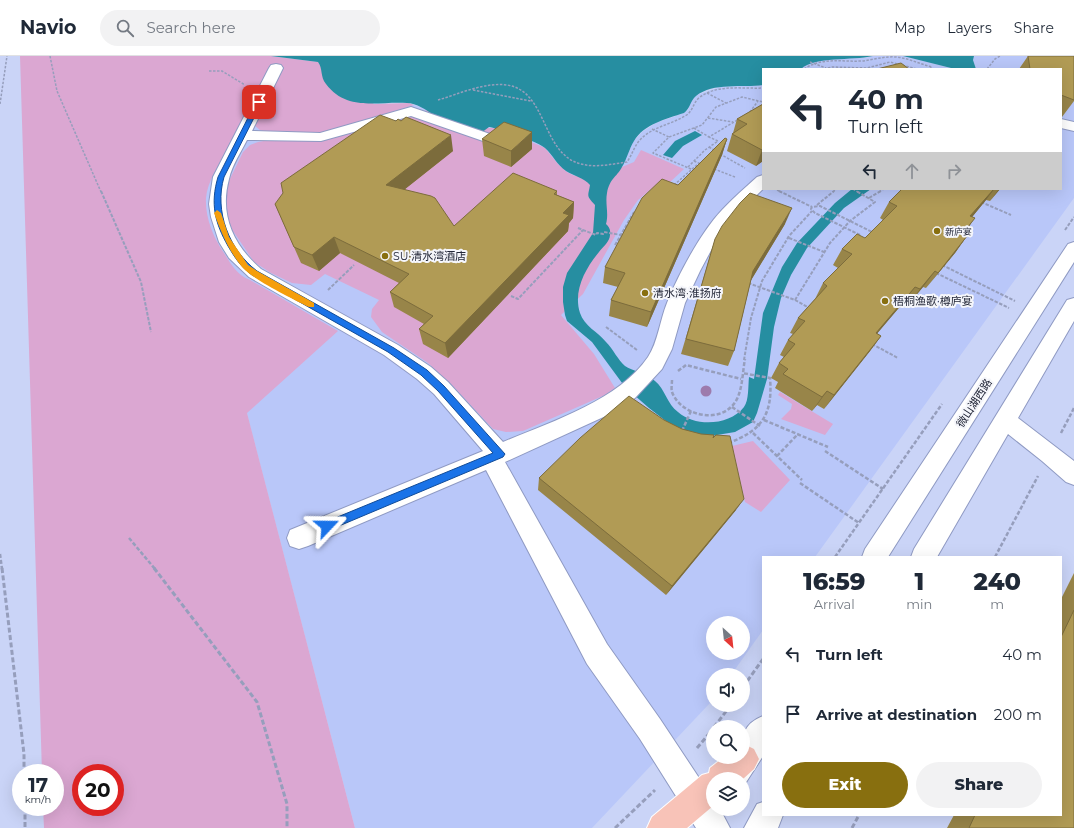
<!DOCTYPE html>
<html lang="en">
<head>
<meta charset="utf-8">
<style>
  body { margin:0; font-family:Montserrat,"Noto Sans SC",sans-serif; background:#f2f2f3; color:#1f2937; height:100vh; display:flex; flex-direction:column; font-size:15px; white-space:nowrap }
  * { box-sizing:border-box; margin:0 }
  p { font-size:13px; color:#747a83 }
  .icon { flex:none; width:22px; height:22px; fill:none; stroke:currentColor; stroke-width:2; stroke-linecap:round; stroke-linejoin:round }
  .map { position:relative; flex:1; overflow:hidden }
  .side { position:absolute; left:762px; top:500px; width:300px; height:260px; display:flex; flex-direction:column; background:#fff; border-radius:0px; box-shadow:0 4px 16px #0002 }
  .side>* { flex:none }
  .top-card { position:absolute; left:762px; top:12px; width:300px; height:122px; border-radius:0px; box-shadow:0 4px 16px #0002; background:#fff; color:#1f2937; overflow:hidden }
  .needle { width:26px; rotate:153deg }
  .controls { position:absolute; left:706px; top:560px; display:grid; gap:8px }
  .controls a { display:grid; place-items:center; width:44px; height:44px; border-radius:50%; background:#fff; box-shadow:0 4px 16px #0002; font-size:20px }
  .speed { position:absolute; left:12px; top:708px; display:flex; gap:8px; font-size:20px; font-weight:700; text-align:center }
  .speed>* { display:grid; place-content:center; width:52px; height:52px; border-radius:50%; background:#fff; box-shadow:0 4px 16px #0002; line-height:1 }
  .speed small { font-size:10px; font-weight:400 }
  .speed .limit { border:6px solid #d22; background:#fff; color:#111 }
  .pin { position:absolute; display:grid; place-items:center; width:34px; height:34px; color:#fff; margin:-17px; border-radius:8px; box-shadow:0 2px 6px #0006 }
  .me { position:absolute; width:44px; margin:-22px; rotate:67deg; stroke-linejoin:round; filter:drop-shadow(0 0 3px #0008) }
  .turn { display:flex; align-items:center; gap:14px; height:84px; padding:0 20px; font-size:18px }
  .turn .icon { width:52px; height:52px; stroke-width:2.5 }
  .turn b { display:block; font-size:28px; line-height:34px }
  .lanes { display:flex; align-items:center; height:38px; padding:0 20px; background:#0003; justify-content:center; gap:20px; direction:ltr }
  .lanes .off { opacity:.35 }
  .eta { display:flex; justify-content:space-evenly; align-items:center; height:68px; text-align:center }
  .eta b { font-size:24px; font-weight:800; line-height:28px }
  .button { display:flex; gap:8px; margin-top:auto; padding:8px 20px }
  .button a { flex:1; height:46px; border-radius:24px; background:#886f0f; color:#fff; font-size:16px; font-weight:800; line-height:46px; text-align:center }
  .button a+a { background:#f2f2f3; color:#1f2937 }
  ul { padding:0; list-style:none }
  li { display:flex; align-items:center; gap:12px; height:60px; padding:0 20px }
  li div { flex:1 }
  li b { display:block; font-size:15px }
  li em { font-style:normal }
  header { display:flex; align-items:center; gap:24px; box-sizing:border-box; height:56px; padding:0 20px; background:#fff; border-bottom:1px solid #e0e1e3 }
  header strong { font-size:19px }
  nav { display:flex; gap:22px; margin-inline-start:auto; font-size:14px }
  .search { width:280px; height:36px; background:#f2f2f3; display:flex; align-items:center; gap:10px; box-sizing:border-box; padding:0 14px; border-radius:22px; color:#747a83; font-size:15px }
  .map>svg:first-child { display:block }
  .built { fill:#b9c7f9; fill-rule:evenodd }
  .green { fill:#dba7d2; fill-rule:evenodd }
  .water { fill:#268ea1 }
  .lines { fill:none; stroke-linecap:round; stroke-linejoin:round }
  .minor-casing { stroke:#8f9ac3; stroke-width:2 }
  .major-casing { stroke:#fff; stroke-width:2 }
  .path-far3 { stroke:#969ebc; stroke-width:1.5; stroke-dasharray:2.5 1.5; stroke-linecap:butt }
  .path-far2 { stroke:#969ebc; stroke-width:2; stroke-dasharray:3.5 1.5; stroke-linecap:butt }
  .path-far1 { stroke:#969ebc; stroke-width:2.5; stroke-dasharray:4 2; stroke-linecap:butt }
  .path { stroke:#969ebc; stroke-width:3; stroke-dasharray:5 2.5; stroke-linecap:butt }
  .minor { fill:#fff; fill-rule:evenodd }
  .major { fill:#f8c3b8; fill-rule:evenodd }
  .tree { fill:#9d7bad }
  .wall { fill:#988549 }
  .shaded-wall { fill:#7c6c3c }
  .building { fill:#b19b55; stroke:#7c6c3c }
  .route { fill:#1a73e8; stroke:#114b97 }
  .slow { fill:#f59e0b }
  .poi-dot { fill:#886f0f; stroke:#f5f6fb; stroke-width:1.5 }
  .labels { text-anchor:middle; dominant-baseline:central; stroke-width:4; stroke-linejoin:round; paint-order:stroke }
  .far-poi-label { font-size:9px; fill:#232738; stroke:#f5f6fb; text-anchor:start }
  .poi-label { font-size:11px; fill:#232738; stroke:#f5f6fb; text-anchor:start }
  .street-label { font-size:11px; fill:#232738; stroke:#f5f6fb }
</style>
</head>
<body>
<header>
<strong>Navio</strong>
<div class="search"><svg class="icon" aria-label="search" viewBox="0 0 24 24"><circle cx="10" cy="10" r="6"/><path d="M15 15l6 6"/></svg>Search here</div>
<nav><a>Map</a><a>Layers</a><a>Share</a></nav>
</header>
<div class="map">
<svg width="1074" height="772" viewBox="0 0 1074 772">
  <rect width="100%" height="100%" fill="#cad4f7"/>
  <path class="built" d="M873 0H903L955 13H801L808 5 819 1 865 2Z
    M974 0H1074V142L815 501H763V574L731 619H713V643L710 647 592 772H355L246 354 120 57 411 48 622 111 633 86 642 76 656 67 684 57 688 54 690 47 697 39 720 31 763 29V133H1061V13H976L973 4ZM713 567H743V597H713Z"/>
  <path class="green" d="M20 0H271L318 6 374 48 409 47 414 49 325 77 318 78 266 76 260 74 254 69 259 33C248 53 237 74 226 95 219 109 207 126 206 142 205 161 213 181 224 197 231 208 237 219 250 224L338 275 247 357 355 772H44L43 751H55V717H42ZM81 717H115V751H81Z
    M428 54 487 72H495L541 90 545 92 558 108 567 116 575 120 622 111 634 106 641 94 684 113 667 129 660 126 638 144 624 164 583 238 561 259 594 298 615 332 605 339 523 375 506 376 493 373 452 329 428 307 382 276 371 261 372 253 379 244 325 218 311 229 292 227 271 217 254 206 233 175 229 166 225 140 227 129 243 96 250 89 258 86 275 83 310 84Z
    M780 336 833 368 825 379 781 363 791 353 792 348 778 339Z
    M753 385 790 424 761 456 745 446 732 390Z"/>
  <path class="water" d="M271 0H873C851 5 815 0 801 13H763V29C743 32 713 26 696 40 690 45 690 53 684 57 666 63 644 68 634 85 629 93 627 103 622 111 616 122 610 122 607 137 605 148 609 157 606 168 609 171 611 174 610 179 610 185 603 191 599 196 585 213 573 235 580 257 584 270 598 276 606 286 613 293 618 304 625 310 632 315 646 317 655 325 665 333 667 348 678 356 695 371 729 370 744 351 749 344 748 330 749 321L754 323 763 257 782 211 797 187 835 147 852 133H871L844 152 807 192 791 219 781 242 774 271 767 323 757 357 753 366 735 376 711 380 693 378 671 369 649 352 625 331 592 286 567 265 565 259 563 246V231L567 217 593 177 595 149C586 139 588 141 590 129 584 122 574 120 566 115 557 109 553 99 545 92 537 85 500 73 489 71L481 77 433 59C427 54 416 47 407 47 378 45 347 56 326 28 320 21 323 12 318 6Z
    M903 0H974L973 4 976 13H955Z
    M695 75 702 79 683 90 672 102 663 99 675 85Z"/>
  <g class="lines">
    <g class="minor-casing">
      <path id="minor" d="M276 8 281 9 283 12 252 75 320 77 411 51 493 79 495 82 493 85 488 86 483 85 411 60 321 85 247 84C241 96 232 109 229 123 219 159 234 190 261 213L398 289 431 311 448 326 503 386C550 366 618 345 648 301 658 286 660 264 667 247 678 219 701 176 722 154 733 142 746 131 757 121L763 119V133L733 162 716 185 700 215 685 247 672 293 662 313 635 342 610 358 505 406 607 588 660 663 713 743V753H720L730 772H696L640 683 587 608 486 414 308 490 299 493 290 490 287 482 290 474 483 395 434 338 417 323 384 299 249 221 229 202 219 186 211 161 209 148 213 121 269 12 271 9Z
        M1061 63 1074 66V75L1061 72Z
        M1074 186V206L888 501H862L865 493 1068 188Z
        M1074 242V265L1018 362 1074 405V429L1066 426 1042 405 1008 378 937 501H911L914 493 1067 244Z
        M763 660V700L743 731V723H716L720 712 728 701H743C743 681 741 669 763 660Z
        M763 746V759H783L778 772H744L757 748Z"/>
    </g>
    <g class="major-casing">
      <path id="major" d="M744 688 754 693 759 703 754 713 743 723H713V750L687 772H647L652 761 702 719 709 717 710 712 724 701H743Z"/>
    </g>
    <path class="path-far3" d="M50 0 57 35 101 136
      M810 6 826 12
      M804 13C822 1 841 6 862 5 873 4 884 0 896 1 908 2 920 8 932 11L930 13
      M824 13 832 11 867 12 890 6 917 13
      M987 13 995 3 1000 0
      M209 15H222L245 29
      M473 34 531 45
      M707 37 726 47
      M438 44C459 38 484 26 507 29 548 35 541 98 581 108 596 112 612 108 627 106 632 99 634 91 639 85 651 71 670 69 685 60 693 56 693 46 700 41 718 28 742 33 763 32
      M0 48 7 0
      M750 56 758 45
      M708 62 733 66
      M694 72 709 81 739 63
      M652 73 669 81
      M709 91 716 95
      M720 98 745 112
      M694 105 701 108
      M688 111 705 94 718 85 709 81
      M691 113 653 97 669 81 702 69 716 51 742 41 763 46
      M714 113 735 121
      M674 129 699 107
      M853 133 858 136
      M777 134 781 136
      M833 136 836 133
      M879 136 884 133"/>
    <path class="path-far2" d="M101 135 141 226 151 276
      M779 135 812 151
      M869 142 881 135
      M981 146 1011 159
      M817 149 834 135
      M578 172 596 179 597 177 603 178 604 176 621 179
      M1065 174 1074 161
      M860 179 815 157 811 153 812 151 820 150 874 177
      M789 182 824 196
      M615 189 634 156
      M942 209 1015 245
      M936 217 1009 252
      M748 227 795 244 830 187 850 165 875 146 856 135
      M328 234 354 209
      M511 240 518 243 583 174
      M795 244 811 253
      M606 271 637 294
      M872 288 898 302
      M744 304 751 262 762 225 789 180 812 155"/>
    <path class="path-far1" d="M678 315 686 309 741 323
      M672 324C672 328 671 333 672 336 680 358 715 368 732 350 743 339 742 318 745 303
      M732 351 760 370
      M764 364 828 391
      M682 375 691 355
      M753 377 802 424
      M1061 377 1074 352
      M728 387C762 375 773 358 770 322L742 317
      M825 395 883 433
      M777 400 798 378
      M800 427 859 467
      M129 482 155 513
      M0 498 2 513
      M835 501 942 348
      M995 501 1038 420"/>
    <path class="path" d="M2 512 24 698V717
      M154 512 257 646 287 748V772
      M743 631 763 603
      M714 671 731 649
      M697 692 713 673
      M25 751V772
      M615 772 655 734
      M852 772 859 759"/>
    <use href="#minor" class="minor"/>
    <use href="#major" class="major"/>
  </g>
  <circle class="tree" cx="706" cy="335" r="5.5"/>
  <path class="wall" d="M1028 0H1074V45L1062 61 1061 60V13H1019Z
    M763 48V105L756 110 727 95 732 78 733 77 737 63Z
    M396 65 453 95 405 133 454 170 557 135V139L574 146 573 162 569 167 568 175 448 302 423 288 419 273 424 268 394 251 390 236 399 227 340 197 319 215 301 207 275 148Z
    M482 83 532 93 511 111 484 100Z
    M727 83 722 99 647 271 609 260 611 244 618 231 603 227 605 211 678 129Z
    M902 133H1000L990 145 986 144 972 161 963 179 967 180 955 197 926 232 923 231 908 249 903 247 877 277 881 280 870 295 824 353 817 349 812 355 775 332 778 326 771 322 779 307 784 301 780 299 788 284 793 278 790 277 798 262 815 243 823 227 838 212 833 209 842 193 865 182 883 164 880 162 889 146Z
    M785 168 751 224 734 295 728 310 681 298 715 183Z
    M664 364 682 373 713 382 736 454 666 539 538 434 539 422Z
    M1074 517V772H947L954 759H1061V543Z"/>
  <path class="shaded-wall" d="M532 76V93L511 111V95Z
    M451 79 453 95 390 145 386 129Z
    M727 83 722 99 647 271 651 256Z
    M763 93V105L756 110 762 94Z
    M994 133 986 144 959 177 970 160Z
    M999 133H1000L990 145Z
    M574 146 573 162 569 167 568 175 448 302 445 287 563 157Z
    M792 152 785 168 747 231 753 215Z
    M975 162 963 179 962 178Z
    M967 180 955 197 926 232 938 217Z
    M334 181 340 197 319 215 312 199Z
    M935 215 923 231 908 249 920 233Z
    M915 231 903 247 865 292 876 277Z
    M881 280 870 295 824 353 834 339Z
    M827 335 817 349 812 355 822 341Z
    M744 443 736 454 666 539 672 530Z"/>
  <path class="building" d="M1028 0H1074V44L1061 39V13H1030Z
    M901 7 909 13H877Z
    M763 48V93L762 94 732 78 747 68 737 63Z
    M380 59 396 65 398 63 401 65 406 61 451 79 386 129 431 140 435 142 454 170 513 117 557 135 554 138 574 146 563 157 569 159 445 287 419 273 433 260 390 236 409 218 334 181 312 199 294 191 275 148 283 137 281 127Z
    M504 66 532 76 511 95 482 83Z
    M725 82 727 83 651 256 611 244 625 217 605 211 642 142 662 123 678 129Z
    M902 133H994L970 160 975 162 962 178 967 180 938 217 935 215 920 233 915 231 876 277 881 280 834 339 827 335 822 341 783 318 788 313 779 307 795 288 788 284 805 265 798 262 827 230 823 227 852 198 842 193 857 178 865 182 897 150 889 146Z
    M750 137 792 152 753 215 734 295 686 283 715 183 722 170 740 147Z
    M629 340 664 364 682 373 701 378 714 379 713 382 716 379 730 380 744 443 672 530 539 422 580 382Z
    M1074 554V772H969L975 759H1061V581Z"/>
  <path class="route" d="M259 44 262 46 224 121C214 155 229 194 257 215L394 292 427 314 444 330 505 398 503 401 327 475 323 473 322 470 323 467 493 397 438 335 421 319 388 296 252 219C241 211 235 202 228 190 215 167 210 148 218 121L256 46Z"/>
  <path class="slow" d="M217 154 221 157 229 181 248 209 257 215 314 247V251H309C293 243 252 223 242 211 229 195 221 176 214 157Z"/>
  <g class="poi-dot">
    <circle cx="937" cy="175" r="4"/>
    <circle cx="385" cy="200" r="4"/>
    <circle cx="645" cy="237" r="4"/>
    <circle cx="885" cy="245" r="4"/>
  </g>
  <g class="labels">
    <g class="far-poi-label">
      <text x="945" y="175">新庐宴</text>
    </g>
    <g class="poi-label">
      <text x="393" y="200">SU·清水湾酒店</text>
      <text x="653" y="237">清水湾·淮扬府</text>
      <text x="893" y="245">梧桐渔歌·樽庐宴</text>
    </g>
    <g class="street-label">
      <text transform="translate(974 347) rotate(-57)">微山湖西路</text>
    </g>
  </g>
</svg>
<div class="controls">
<a><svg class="needle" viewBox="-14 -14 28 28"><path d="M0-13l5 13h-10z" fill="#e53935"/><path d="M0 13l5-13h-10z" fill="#747a83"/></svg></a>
<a><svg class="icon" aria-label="sound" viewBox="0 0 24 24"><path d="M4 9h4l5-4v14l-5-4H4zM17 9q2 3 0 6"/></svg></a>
<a><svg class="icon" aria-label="search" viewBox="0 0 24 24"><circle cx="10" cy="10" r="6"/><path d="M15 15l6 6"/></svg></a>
<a><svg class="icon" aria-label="layers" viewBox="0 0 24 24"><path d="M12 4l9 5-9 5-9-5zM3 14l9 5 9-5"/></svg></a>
</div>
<div class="speed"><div>17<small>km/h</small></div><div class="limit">20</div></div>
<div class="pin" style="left:259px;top:46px;background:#d93025"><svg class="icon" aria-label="arrive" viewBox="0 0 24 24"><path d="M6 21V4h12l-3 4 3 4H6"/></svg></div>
<svg class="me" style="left:327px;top:470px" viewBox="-20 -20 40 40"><path d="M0-17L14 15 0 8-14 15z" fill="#1a73e8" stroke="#fff" stroke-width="4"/></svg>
<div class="top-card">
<div class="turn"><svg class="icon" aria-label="left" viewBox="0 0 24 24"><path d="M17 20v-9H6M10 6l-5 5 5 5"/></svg><div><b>40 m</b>Turn left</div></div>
<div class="lanes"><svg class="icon" aria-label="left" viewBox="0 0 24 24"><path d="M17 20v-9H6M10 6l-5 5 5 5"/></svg><svg class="icon off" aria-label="ahead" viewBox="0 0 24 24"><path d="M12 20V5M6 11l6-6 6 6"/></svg><svg class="icon off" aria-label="right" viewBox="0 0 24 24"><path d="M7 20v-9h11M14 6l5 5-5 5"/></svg></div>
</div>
<section class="side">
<div class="eta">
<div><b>16:59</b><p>Arrival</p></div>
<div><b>1</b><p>min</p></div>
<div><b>240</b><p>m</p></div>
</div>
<ul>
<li><svg class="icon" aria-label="left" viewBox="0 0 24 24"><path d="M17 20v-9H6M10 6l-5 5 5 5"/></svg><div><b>Turn left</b></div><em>40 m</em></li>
<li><svg class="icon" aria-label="arrive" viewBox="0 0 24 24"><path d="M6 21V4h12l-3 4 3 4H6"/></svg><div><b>Arrive at destination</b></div><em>200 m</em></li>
</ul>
<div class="button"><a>Exit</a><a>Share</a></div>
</section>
</div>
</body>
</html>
